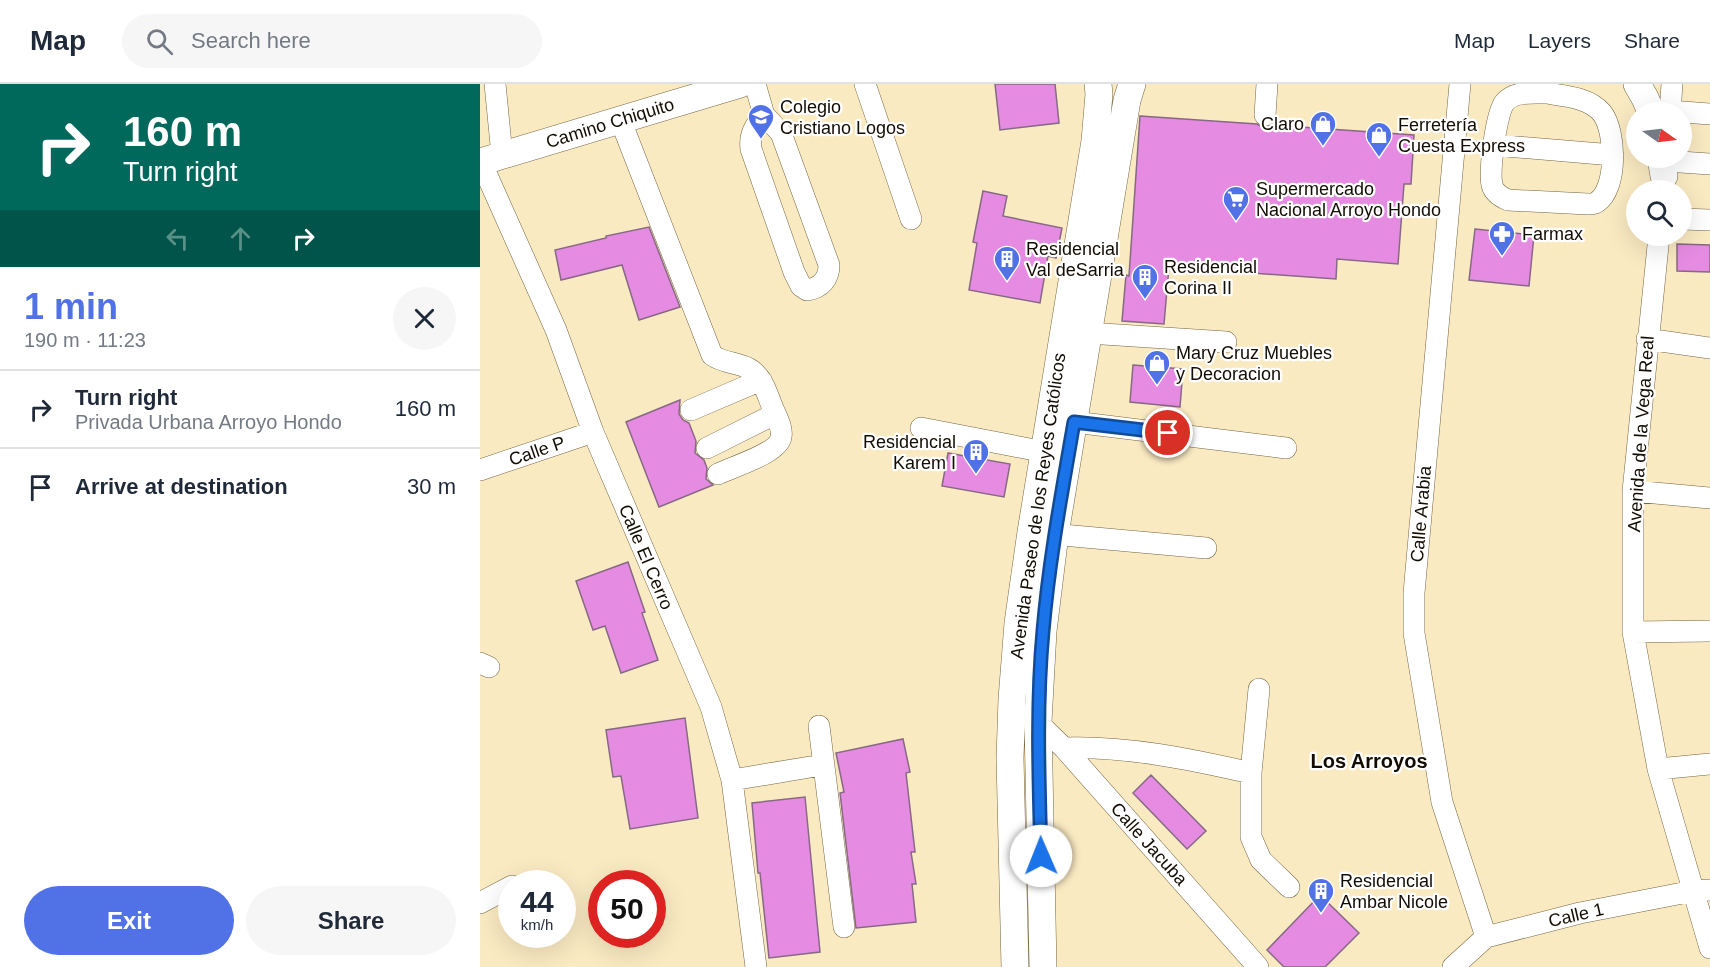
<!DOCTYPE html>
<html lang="en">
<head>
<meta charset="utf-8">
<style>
  body { margin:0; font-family:Helvetica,sans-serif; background:#f6f6f7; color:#1f2937; height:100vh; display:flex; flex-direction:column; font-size:22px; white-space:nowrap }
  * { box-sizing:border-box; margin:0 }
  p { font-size:20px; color:#747a83 }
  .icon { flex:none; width:33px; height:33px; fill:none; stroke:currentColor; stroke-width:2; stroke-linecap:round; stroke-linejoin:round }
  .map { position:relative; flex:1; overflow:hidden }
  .panel { display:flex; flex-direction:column; background:#fff; width:480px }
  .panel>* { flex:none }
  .top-card { background:#00695c; color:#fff; overflow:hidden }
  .needle { width:39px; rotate:104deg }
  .fabs { position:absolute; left:1146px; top:18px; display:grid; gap:12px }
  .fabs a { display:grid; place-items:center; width:66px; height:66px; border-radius:50%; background:#fff; box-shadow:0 6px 24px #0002; font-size:30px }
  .speed { position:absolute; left:18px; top:786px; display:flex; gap:12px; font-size:30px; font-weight:700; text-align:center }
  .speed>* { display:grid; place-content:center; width:78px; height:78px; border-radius:50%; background:#fff; box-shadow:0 6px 24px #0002; line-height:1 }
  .speed small { font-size:15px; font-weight:400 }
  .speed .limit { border:9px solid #d22; background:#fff; color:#111 }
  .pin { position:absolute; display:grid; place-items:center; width:51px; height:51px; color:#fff; margin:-26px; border:3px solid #fff; border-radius:50%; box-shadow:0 2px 6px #0007 }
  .me { position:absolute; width:66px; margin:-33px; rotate:359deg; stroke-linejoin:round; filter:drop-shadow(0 0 4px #0008) }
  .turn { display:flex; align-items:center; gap:21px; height:126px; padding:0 24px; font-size:27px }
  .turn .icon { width:78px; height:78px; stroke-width:2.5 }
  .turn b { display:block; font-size:42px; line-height:51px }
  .lanes { display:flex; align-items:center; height:57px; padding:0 24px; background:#0003; justify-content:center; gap:30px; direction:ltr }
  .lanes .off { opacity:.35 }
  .round { display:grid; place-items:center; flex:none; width:63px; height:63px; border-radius:32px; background:#f6f6f7 }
  .headline { display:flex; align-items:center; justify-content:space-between; height:102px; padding:0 24px }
  h1 { font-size:36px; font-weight:600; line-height:45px; color:#5172e6 }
  .button { display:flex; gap:12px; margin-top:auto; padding:12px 24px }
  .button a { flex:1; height:69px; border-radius:36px; background:#5172e6; color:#fff; font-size:24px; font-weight:600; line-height:69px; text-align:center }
  .button a+a { background:#f6f6f7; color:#1f2937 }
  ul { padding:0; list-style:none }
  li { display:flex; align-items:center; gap:18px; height:78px; padding:0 24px; border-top:2px solid #e0e1e3 }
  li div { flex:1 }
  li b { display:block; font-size:22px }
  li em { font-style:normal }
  header { display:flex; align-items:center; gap:36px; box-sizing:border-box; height:84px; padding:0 30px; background:#fff; border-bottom:2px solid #e0e1e3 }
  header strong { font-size:28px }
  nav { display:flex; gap:33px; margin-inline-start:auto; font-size:21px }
  .search { width:420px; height:54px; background:#f6f6f7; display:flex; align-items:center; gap:15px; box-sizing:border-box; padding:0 21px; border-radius:33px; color:#747a83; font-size:22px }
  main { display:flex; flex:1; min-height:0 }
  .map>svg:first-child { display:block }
  .building { fill:#e68be2; stroke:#866984; stroke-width:1.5 }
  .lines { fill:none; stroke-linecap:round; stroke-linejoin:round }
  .minor-casing { stroke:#746642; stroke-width:22 }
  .major-casing { stroke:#746642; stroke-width:28 }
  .minor { stroke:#fff; stroke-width:21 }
  .major { stroke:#fff; stroke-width:27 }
  .route-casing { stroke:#114b97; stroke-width:15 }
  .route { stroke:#1a73e8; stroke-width:10 }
  .labels { text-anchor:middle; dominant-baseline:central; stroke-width:4.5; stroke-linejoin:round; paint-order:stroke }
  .poi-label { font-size:18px; fill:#120c02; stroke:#fff; text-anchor:start }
  .street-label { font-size:18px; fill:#120c02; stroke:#fff }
  .neighbourhood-label { font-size:20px; font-weight:bold; fill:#120c02; stroke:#fff }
</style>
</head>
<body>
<header>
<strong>Map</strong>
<div class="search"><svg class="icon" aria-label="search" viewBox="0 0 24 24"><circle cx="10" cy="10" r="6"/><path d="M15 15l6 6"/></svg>Search here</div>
<nav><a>Map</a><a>Layers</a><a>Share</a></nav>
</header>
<main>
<section class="panel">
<div class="top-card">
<div class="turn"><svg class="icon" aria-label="right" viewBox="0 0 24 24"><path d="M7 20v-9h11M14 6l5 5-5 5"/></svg><div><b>160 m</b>Turn right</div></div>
<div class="lanes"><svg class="icon off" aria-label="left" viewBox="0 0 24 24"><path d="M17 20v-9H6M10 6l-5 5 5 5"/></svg><svg class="icon off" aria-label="ahead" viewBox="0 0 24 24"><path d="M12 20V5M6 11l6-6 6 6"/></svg><svg class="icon" aria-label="right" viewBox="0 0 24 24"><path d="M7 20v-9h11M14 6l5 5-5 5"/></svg></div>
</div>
<div class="headline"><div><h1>1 min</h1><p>190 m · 11:23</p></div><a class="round"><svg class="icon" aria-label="close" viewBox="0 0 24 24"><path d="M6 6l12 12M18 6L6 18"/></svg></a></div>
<ul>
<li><svg class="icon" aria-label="right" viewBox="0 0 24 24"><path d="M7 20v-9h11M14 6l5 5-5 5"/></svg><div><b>Turn right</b><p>Privada Urbana Arroyo Hondo</p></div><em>160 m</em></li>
<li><svg class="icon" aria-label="arrive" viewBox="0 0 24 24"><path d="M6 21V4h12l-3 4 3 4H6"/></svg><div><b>Arrive at destination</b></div><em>30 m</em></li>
</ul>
<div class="button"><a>Exit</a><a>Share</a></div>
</section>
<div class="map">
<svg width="1230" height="883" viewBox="0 0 1230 883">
  <rect width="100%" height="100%" fill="#faeac2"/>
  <path class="building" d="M515 0H575L579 39 520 46Z
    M660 32 777 40 784 44 792 41 934 51 931 100H924L918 180 857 175 856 195 689 183 684 240 642 237 646 191 649 192Z
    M503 107 527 112 523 132 582 144 576 174 568 172 560 219 489 206 497 159 493 158Z
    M169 143 200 223 159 236 142 181 81 196 75 166 126 154V152Z
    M995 145 1054 151 1049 202 989 196Z
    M1197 160 1230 161V188L1197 187Z
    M653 281 703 285 700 323 650 318Z
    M200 316 199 330 203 336 209 339 216 357 215 369 224 376 227 384 226 395 233 401 179 423 146 338Z
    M468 369 530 380 524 413 462 402Z
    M148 478 165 528 162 529 178 576 141 589 125 542 113 546 96 497Z
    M205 634 218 734 150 745 141 692 133 693 126 646Z
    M423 655 430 688 426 689 435 768H431L436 800H432L436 838 376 844 360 709 364 708 356 669Z
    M671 691 726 747 707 765 653 709Z
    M325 713 340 868 289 874 280 789H278L272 719Z
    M840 811 879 849 845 883H804L787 866Z"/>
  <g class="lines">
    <g class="minor-casing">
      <path id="minor" d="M15 0 22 71
        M275 0 284 31 301 49 349 181C349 195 341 204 327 206L321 202 314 188 271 65C269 50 275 42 284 31
        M385 0 431 135
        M980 0 934 509V549L962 718 1006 853
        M1066 9C1084 12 1109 13 1122 29 1136 47 1138 104 1117 118 1115 120 1111 120 1108 120L1028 116C1021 113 1014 109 1012 101 1009 87 1016 28 1025 18 1035 7 1052 9 1066 9Z
        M1190 27 1230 30
        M1190 28 1192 0
        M785 31 787 0
        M140 35 232 271C244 280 260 278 271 286 283 294 287 310 292 322 296 332 303 343 301 353 299 369 252 383 238 390
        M1014 61 1133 71
        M1186 77 1230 80
        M1 78 76 246 113 348 231 623 252 696 276 883
        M1202 135 1230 136
        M1179 152 1153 407V548L1178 685 1230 864
        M608 249 746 258
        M1167 255 1230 264
        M211 326 281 296
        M594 338 806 364
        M441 344 565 368
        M227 364 295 330
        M0 386 113 348
        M1153 407 1230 414
        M560 449 726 464
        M1153 548 1230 547
        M0 579 9 583
        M779 605 771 689V753L781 776 809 803
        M551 632 584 664 778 883
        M339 642 364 843
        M584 664C647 662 710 675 771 689
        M1178 685 1230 680
        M252 696 342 681
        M0 819 32 802
        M973 883 1006 853 1100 829 1213 807 1230 806"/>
    </g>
    <g class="major-casing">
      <path id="major" d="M1157 0 1165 14 1171 28
        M1181 74 1184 92
        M0 78 260 0
        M535 883 530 674 532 615 538 539 551 448 615 57 619 10 618 0
        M563 883 558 638 563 547 575 450 647 16 652 0"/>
    </g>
    <use href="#minor" class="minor"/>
    <use href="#major" class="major"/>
  </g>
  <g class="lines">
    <g class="route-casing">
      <path id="route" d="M561 772C559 697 556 622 563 547 569 477 582 407 594 338L688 349"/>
    </g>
    <use href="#route" class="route"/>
  </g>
  <defs>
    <g id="school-pin" transform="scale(1.35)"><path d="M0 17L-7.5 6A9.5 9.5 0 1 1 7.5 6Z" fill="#5172e6" stroke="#fff"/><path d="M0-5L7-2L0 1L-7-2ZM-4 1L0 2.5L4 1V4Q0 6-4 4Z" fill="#fff"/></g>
    <g id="shop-pin" transform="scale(1.35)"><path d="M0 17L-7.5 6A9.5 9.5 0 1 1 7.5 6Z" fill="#5172e6" stroke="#fff"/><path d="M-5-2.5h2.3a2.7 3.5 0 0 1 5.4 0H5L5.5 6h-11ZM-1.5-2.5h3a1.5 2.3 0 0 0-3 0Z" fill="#fff"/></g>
    <g id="supermarket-pin" transform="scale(1.35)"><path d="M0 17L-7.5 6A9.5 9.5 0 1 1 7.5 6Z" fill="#5172e6" stroke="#fff"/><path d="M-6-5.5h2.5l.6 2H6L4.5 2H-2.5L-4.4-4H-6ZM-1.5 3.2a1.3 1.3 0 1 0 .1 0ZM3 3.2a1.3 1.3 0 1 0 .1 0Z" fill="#fff"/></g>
    <g id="pharmacy-pin" transform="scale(1.35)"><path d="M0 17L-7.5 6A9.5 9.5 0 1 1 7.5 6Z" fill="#5172e6" stroke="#fff"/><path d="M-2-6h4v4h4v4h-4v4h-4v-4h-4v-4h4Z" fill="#fff"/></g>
    <g id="building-pin" transform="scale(1.35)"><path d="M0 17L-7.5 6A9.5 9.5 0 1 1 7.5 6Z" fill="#5172e6" stroke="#fff"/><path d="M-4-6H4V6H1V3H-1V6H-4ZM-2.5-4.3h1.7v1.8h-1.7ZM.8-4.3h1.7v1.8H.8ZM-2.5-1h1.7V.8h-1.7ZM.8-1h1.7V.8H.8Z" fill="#fff"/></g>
  </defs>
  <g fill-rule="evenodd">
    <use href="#school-pin" x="281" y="33"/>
    <use href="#shop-pin" x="843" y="40"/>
    <use href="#shop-pin" x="899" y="51"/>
    <use href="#supermarket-pin" x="756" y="115"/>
    <use href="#pharmacy-pin" x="1022" y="150"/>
    <use href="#building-pin" x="527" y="175"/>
    <use href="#building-pin" x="665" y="193"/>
    <use href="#shop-pin" x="677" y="279"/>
    <use href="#building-pin" x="496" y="368"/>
    <use href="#building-pin" x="841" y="807"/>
  </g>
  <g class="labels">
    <g class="poi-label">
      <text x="300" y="23">Colegio<tspan x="300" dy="21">Cristiano Logos</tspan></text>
      <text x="824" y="40" text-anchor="end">Claro</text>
      <text x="918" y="41">Ferretería<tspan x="918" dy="21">Cuesta Express</tspan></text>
      <text x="776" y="105">Supermercado<tspan x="776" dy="21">Nacional Arroyo Hondo</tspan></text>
      <text x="1042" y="150">Farmax</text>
      <text x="546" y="165">Residencial<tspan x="546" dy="21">Val deSarria</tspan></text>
      <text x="684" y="183">Residencial<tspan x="684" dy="21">Corina II</tspan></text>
      <text x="696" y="269">Mary Cruz Muebles<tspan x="696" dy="21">y Decoracion</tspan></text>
      <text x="476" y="358" text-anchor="end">Residencial<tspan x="476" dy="21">Karem I</tspan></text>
      <text x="860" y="797">Residencial<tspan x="860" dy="21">Ambar Nicole</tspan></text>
    </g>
    <g class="street-label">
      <text transform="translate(130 39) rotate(-17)">Camino Chiquito</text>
      <text transform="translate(1161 350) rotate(-86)">Avenida de la Vega Real</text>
      <text transform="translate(57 367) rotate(-19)">Calle P</text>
      <text transform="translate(558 422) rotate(-82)">Avenida Paseo de los Reyes Católicos</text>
      <text transform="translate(941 430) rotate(-85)">Calle Arabia</text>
      <text transform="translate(166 473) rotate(67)">Calle El Cerro</text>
      <text transform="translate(669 760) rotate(48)">Calle Jacuba</text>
      <text transform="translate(1096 831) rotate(-13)">Calle 1</text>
    </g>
    <g class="neighbourhood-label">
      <text x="889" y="677">Los Arroyos</text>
    </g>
  </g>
</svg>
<div class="fabs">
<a><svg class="needle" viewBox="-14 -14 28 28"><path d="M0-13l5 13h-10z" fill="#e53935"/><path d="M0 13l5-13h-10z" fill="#747a83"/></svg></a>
<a><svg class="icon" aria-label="search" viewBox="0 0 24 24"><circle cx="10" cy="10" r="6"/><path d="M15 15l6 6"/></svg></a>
</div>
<div class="speed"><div>44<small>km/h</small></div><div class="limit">50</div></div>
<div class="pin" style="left:688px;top:349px;background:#d93025"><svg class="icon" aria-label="arrive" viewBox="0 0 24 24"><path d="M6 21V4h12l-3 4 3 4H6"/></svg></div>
<svg class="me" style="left:561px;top:772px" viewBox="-20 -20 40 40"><circle r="19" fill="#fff"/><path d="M0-13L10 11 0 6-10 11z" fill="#1a73e8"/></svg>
</div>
</main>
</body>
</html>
